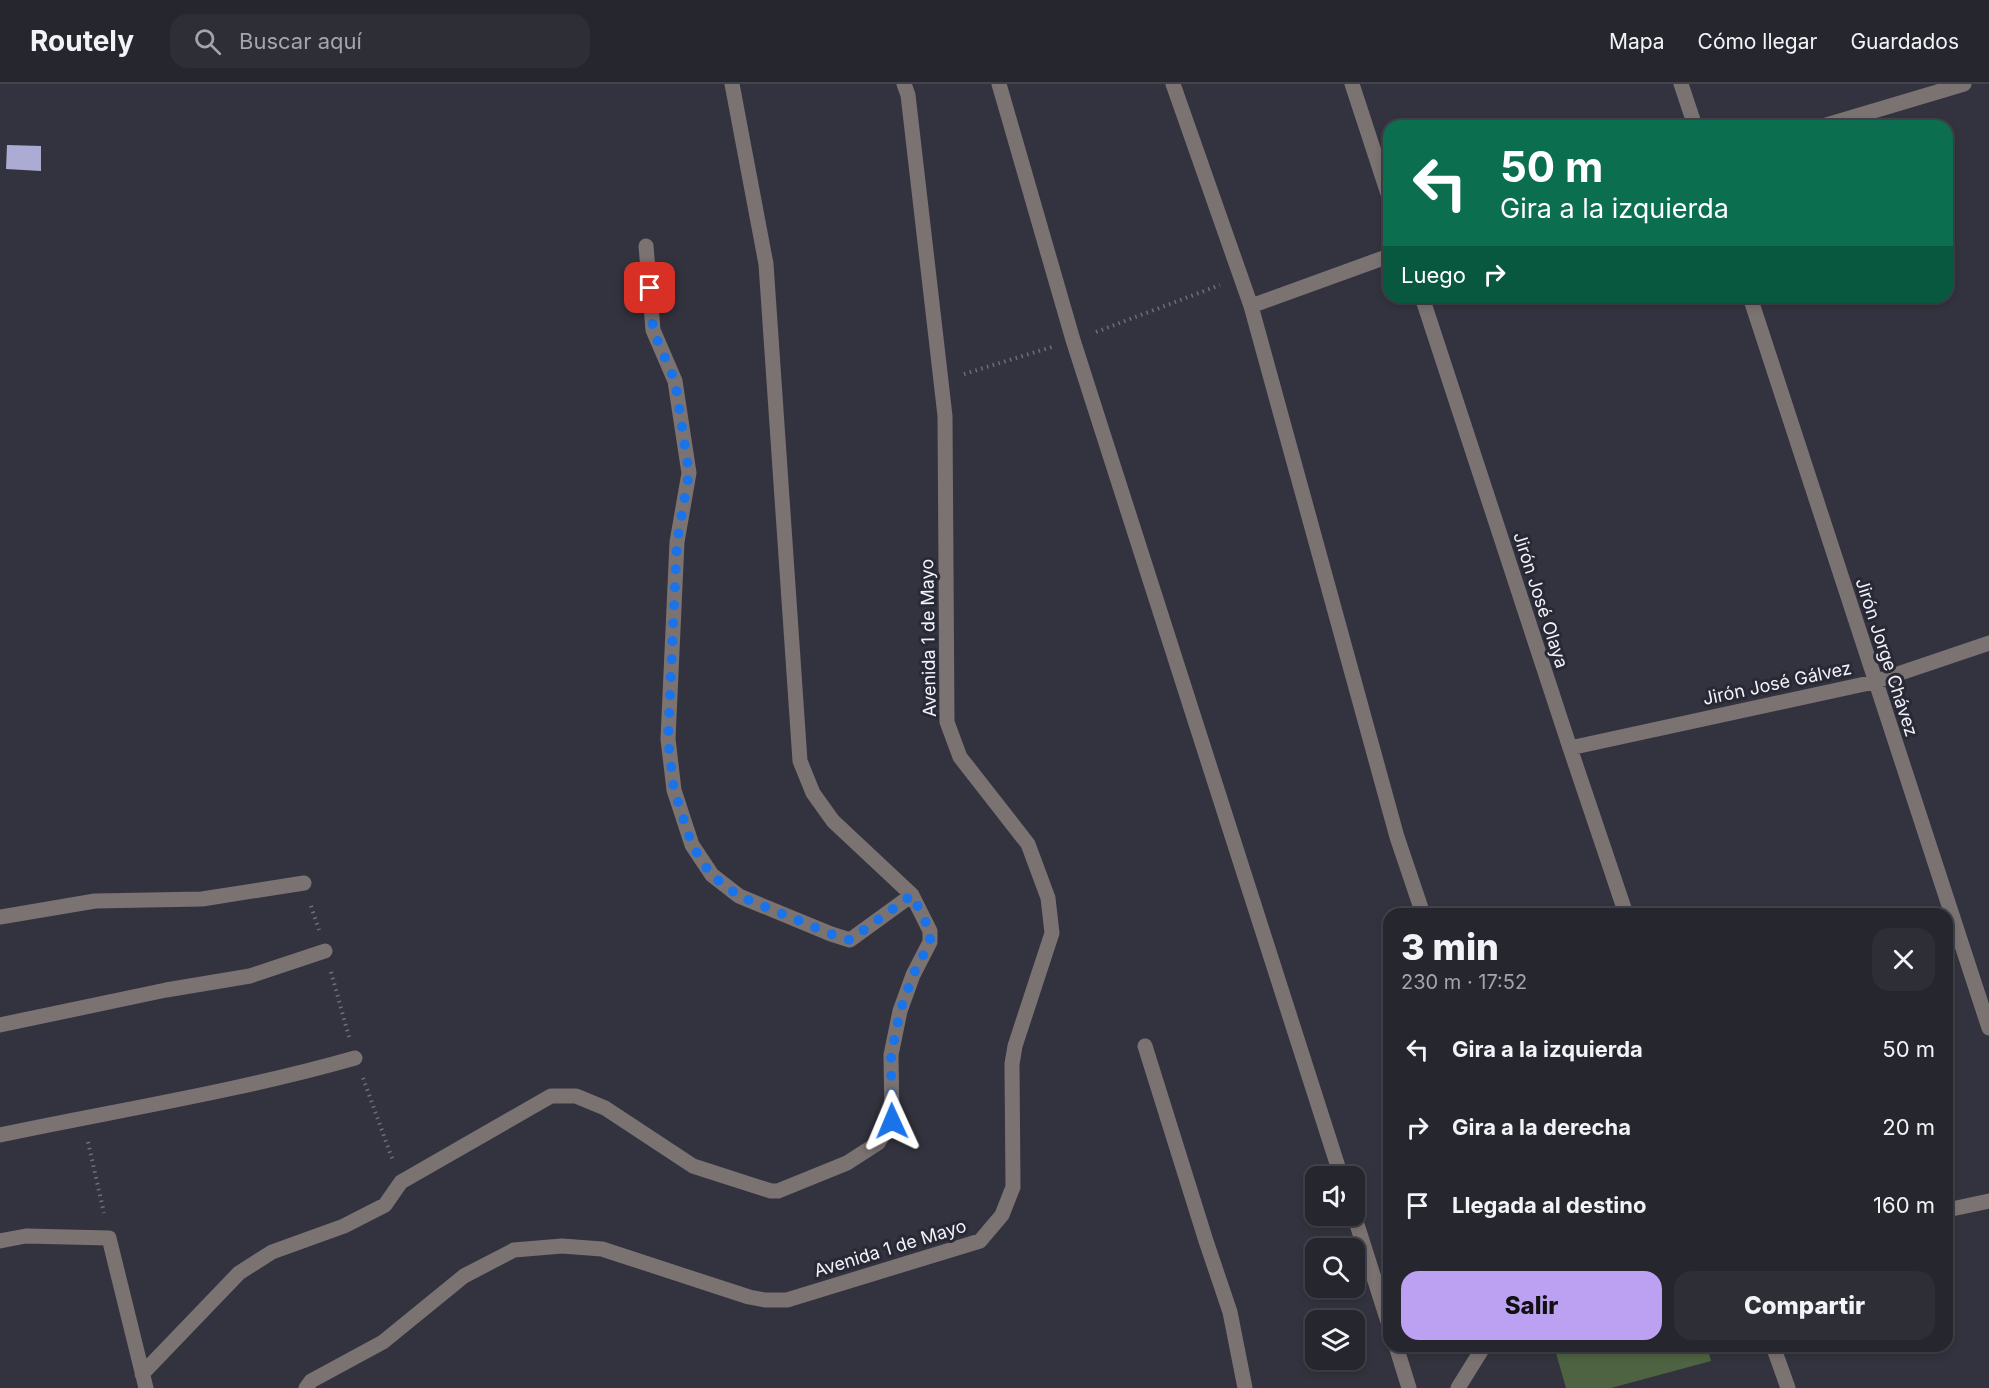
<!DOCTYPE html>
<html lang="es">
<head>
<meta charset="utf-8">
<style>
  body { margin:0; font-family:Inter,sans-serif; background:#2e2e37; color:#f1f3f6; height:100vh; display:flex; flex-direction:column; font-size:22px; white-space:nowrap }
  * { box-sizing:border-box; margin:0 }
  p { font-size:20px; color:#a4a5aa }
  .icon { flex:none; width:33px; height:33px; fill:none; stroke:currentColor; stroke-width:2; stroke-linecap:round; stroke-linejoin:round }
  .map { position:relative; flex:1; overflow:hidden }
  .panel { position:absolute; left:1383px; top:824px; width:570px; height:444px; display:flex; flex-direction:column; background:#26262f; border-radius:18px; box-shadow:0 3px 9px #0003,0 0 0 2px #42434b }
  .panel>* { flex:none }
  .banner { position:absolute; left:1383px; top:36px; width:570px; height:183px; border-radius:18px; box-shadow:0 3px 9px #0003,0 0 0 2px #42434b; background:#0b6e4f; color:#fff; overflow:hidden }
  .controls { position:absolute; left:1305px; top:1082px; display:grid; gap:12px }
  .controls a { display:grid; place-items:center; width:60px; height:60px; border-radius:12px; background:#26262f; box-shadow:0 3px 9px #0003,0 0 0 2px #42434b; font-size:30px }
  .pin { position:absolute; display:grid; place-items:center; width:51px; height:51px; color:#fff; margin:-26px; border-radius:12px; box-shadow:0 3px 9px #0006 }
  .me { position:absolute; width:66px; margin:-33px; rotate:359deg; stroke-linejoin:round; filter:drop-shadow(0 0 4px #0008) }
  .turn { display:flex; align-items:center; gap:21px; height:126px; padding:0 18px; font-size:27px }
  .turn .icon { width:78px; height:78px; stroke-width:2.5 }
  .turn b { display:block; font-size:42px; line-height:51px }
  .then { display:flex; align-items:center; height:57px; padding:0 18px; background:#0003; gap:12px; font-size:22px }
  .round { display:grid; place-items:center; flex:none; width:63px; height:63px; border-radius:18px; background:#2e2e37 }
  .summary { display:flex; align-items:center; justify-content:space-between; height:102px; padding:0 18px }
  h1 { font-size:36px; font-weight:800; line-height:45px }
  .primary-button { display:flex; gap:12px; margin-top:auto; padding:12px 18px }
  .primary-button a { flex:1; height:69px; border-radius:18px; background:#bca0f2; color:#111; font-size:24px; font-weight:800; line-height:69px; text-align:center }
  .primary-button a+a { background:#2e2e37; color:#f1f3f6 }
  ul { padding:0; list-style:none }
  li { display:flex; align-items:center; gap:18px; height:78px; padding:0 18px }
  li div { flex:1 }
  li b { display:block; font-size:22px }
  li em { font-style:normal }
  header { display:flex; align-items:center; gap:36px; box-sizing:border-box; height:84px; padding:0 30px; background:#26262f; border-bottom:2px solid #42434b }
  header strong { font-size:28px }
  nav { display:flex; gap:33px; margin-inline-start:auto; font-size:21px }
  .search { width:420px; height:54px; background:#2e2e37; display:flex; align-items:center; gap:15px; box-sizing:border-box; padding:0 21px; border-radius:18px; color:#a4a5aa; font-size:22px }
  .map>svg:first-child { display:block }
  .green { fill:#4e6341 }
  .building { fill:#acabd4 }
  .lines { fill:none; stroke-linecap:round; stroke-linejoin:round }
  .path { stroke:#6e6e78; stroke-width:4; stroke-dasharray:1.5 4.5; stroke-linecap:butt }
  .street { stroke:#7b7372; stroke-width:15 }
  .route { stroke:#1a73e8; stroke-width:10; stroke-dasharray:0 18 }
  .labels { text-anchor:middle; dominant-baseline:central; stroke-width:6; stroke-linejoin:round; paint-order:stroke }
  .street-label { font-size:18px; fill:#f3f3fb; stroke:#292935 }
</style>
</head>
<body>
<header>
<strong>Routely</strong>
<div class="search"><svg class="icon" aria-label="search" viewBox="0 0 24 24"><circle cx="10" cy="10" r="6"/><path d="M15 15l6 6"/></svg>Buscar aquí</div>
<nav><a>Mapa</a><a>Cómo llegar</a><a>Guardados</a></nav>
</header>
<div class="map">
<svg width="1989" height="1304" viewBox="0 0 1989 1304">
  <rect width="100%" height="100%" fill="#33333f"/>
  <path class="green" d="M1554 1262H1707L1711 1277 1611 1304H1566Z"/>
  <path class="building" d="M7 61 41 62V87L6 85Z"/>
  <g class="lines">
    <path class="path" d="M1096 248 1220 201
      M964 290 1052 263
      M311 822 319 846
      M331 888 349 953
      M363 994 393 1077
      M88 1058 104 1129"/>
    <path class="street" d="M999 0 1073 256 1341 1092
      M1173 0 1251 222 1397 753 1423 830
      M1352 0 1389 113
      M1681 0 1695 42
      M1823 42 1964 0
      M646 162 653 246 675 297 689 389 677 458 668 655 674 706 692 761 712 791 739 812 831 850 850 856 912 811
      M1422 213 1570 664 1626 830
      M1750 213 1989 944
      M1251 222 1389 172
      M1570 664 1874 598 1989 559
      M0 833 95 817 202 815 304 799
      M0 941 166 906 250 892 325 867
      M1145 962 1206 1157 1230 1228 1245 1304
      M0 1051C119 1026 239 1007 355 974
      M1947 1126 1989 1117
      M1354 1131 1389 1241
      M0 1157 26 1152 109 1154 146 1304
      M1396 1262 1409 1304
      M1773 1262 1788 1304
      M142 1290 239 1189 272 1168 344 1142 385 1121 401 1098 551 1012H576L605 1024 693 1082 771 1107H778L847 1079 878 1059 892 1037 891 971 900 927 913 891 930 858V847L912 811 833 737 813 709 800 677 766 180 732 0
      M306 1304 311 1297 383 1258 464 1192 514 1166 562 1162 602 1165 749 1213 765 1216H787L980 1157 1002 1131 1013 1103 1012 980 1015 962 1052 849 1048 814 1028 760 960 673 947 638 945 332 908 11 904 0
      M1458 1304 1484 1262"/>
  </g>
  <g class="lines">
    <path class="route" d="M650 204 653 246 675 297 689 389 677 458 676 479 668 655 674 706 692 761 711 791 739 812 831 850 850 856 912 811 930 847V858L913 891 900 927 891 971 892 1037"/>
  </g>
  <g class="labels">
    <g class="street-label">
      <text transform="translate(1541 516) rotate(72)">Jirón José Olaya</text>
      <text transform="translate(928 554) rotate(-91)">Avenida 1 de Mayo</text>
      <text transform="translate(1887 573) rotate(72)">Jirón Jorge Chávez</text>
      <text transform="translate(1777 599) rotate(-12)">Jirón José Gálvez</text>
      <text transform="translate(890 1164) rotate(-17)">Avenida 1 de Mayo</text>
    </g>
  </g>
</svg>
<div class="controls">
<a><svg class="icon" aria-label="sound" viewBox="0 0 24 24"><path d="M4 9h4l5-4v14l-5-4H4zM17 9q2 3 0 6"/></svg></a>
<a><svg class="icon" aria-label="search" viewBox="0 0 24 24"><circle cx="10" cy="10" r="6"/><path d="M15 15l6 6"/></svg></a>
<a><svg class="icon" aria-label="layers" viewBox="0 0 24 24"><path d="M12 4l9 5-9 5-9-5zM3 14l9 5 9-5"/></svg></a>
</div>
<div class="pin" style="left:650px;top:204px;background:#d93025"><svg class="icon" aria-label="arrive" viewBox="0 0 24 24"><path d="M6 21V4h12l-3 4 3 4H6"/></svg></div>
<svg class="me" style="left:892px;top:1037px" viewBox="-20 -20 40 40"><path d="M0-17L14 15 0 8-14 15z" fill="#1a73e8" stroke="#fff" stroke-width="4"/></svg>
<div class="banner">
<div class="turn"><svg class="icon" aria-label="left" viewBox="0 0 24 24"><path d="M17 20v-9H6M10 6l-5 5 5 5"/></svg><div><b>50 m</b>Gira a la izquierda</div></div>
<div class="then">Luego<svg class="icon" aria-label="right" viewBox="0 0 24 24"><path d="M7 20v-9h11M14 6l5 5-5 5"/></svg></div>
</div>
<section class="panel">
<div class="summary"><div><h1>3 min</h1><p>230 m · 17:52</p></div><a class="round"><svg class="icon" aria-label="close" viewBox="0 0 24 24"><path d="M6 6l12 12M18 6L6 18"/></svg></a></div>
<ul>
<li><svg class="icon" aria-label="left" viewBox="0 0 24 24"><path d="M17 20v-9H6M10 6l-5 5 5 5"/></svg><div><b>Gira a la izquierda</b></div><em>50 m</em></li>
<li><svg class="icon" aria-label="right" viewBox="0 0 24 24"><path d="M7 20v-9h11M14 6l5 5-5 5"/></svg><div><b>Gira a la derecha</b></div><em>20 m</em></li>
<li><svg class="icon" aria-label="arrive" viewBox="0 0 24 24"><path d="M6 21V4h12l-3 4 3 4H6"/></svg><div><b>Llegada al destino</b></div><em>160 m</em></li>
</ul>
<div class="primary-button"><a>Salir</a><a>Compartir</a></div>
</section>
</div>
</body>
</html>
